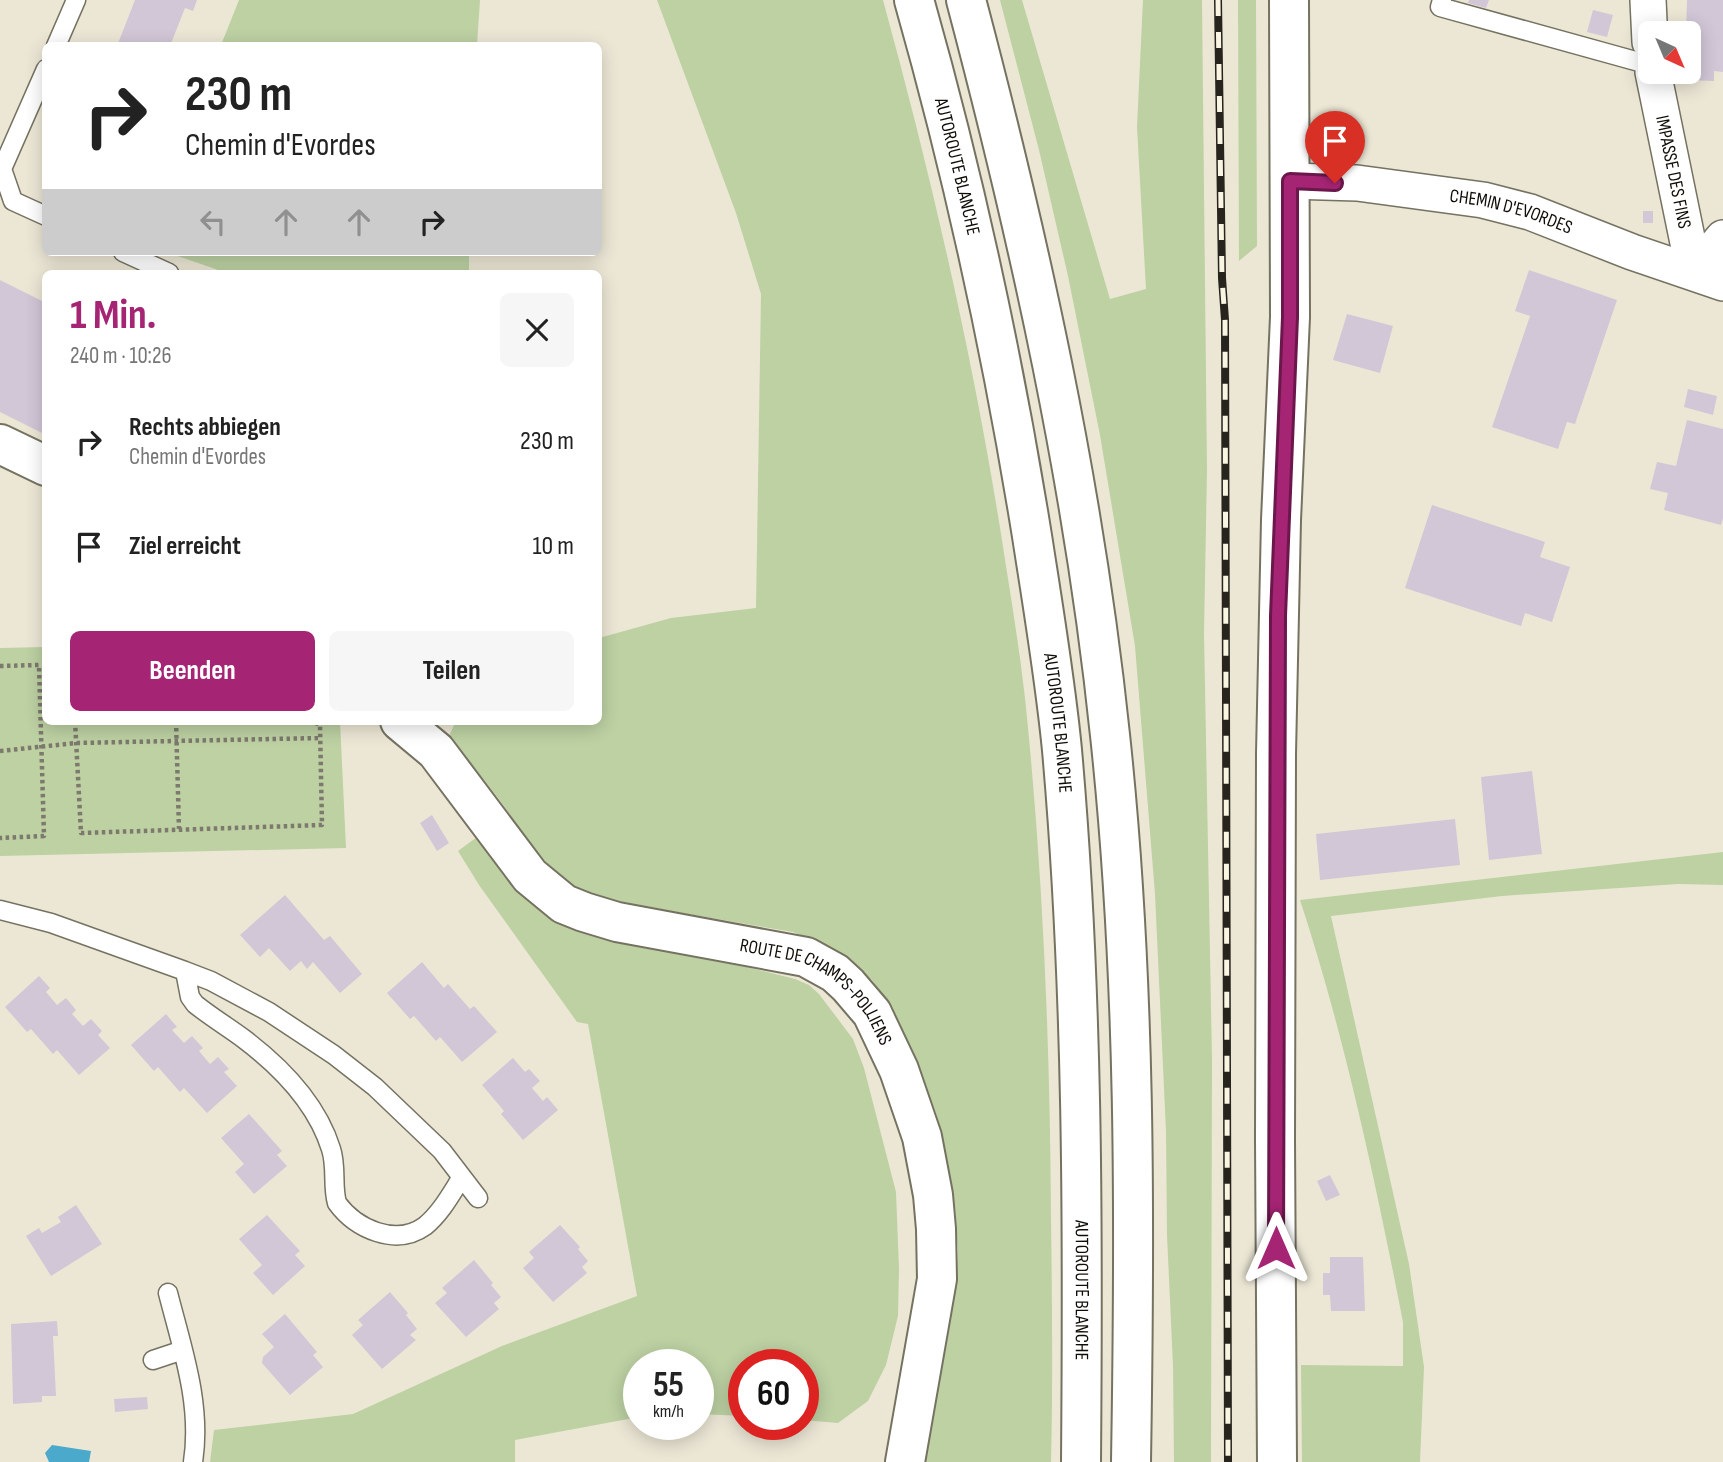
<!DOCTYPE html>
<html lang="de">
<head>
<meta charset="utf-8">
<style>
  body { margin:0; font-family:"Sofia Sans Condensed",sans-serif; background:#f6f6f6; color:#222; height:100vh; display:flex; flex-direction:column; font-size:26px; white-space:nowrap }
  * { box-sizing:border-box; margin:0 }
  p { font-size:23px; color:#767676 }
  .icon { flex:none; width:38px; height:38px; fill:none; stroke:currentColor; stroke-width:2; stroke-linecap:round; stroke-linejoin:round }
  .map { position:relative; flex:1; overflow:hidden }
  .side { position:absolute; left:42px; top:270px; width:560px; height:455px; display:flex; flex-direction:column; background:#fff; border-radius:10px; box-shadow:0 4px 18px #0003 }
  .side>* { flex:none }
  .hud { position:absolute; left:42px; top:42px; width:560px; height:214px; border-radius:10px; box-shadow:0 4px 18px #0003; background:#fff; color:#222; overflow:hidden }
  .needle { width:46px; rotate:136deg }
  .controls { position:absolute; left:1638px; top:21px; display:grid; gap:14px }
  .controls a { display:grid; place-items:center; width:63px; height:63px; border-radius:10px; background:#fff; box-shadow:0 4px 18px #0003; font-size:35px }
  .speed { position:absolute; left:623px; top:1349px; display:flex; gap:14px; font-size:35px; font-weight:700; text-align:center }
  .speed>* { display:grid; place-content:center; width:91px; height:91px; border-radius:50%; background:#fff; box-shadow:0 4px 18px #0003; line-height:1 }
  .speed small { font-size:18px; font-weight:400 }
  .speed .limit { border:10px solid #d22; background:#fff; color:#111 }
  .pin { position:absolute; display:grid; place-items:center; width:60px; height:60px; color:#fff; margin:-72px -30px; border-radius:50% 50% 50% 0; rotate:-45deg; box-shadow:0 0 7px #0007 }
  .pin .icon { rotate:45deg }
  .me { position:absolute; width:77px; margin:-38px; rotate:0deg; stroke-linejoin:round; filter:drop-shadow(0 0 5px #0008) }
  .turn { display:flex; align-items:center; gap:24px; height:147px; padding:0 28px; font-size:32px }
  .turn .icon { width:91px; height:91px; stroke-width:2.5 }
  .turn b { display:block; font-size:49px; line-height:60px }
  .lanes { display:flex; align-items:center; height:66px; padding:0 28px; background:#0003; justify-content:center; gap:35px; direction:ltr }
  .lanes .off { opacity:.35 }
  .round { display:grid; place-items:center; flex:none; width:74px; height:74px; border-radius:10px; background:#f6f6f6 }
  .summary { display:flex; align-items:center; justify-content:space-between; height:119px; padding:0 28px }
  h1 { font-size:42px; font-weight:700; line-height:52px; color:#a52474 }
  .primary-button { display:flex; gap:14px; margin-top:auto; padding:14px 28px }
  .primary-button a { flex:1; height:80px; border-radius:10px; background:#a52474; color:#fff; font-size:28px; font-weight:700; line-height:80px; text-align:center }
  .primary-button a+a { background:#f6f6f6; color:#222 }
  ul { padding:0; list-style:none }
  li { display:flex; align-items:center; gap:21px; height:105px; padding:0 28px }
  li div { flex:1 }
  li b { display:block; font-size:26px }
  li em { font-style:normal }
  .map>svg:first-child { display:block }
  .green { fill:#bdd1a3 }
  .water { fill:#4ba9cc }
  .building { fill:#d1c7d7 }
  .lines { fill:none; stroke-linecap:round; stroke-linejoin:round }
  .lane-casing { stroke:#757261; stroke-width:21 }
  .street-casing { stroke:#757261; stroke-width:38 }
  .secondary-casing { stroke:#757261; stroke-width:42 }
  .primary-casing { stroke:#757261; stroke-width:42 }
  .highway-casing { stroke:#757261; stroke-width:42 }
  .path { stroke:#7d796d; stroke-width:4.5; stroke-dasharray:3.5 3.5; stroke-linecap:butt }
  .lane { stroke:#fff; stroke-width:18 }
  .street { stroke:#fff; stroke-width:35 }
  .secondary { stroke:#fff; stroke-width:38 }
  .primary { stroke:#fff; stroke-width:38 }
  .highway { stroke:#fff; stroke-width:38 }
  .rail-casing { stroke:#26241c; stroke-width:8 }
  .rail { stroke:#f9f5e2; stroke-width:5; stroke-dasharray:16; stroke-linecap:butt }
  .route-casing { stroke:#6b174b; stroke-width:18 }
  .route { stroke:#a52474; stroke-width:12 }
  .labels { text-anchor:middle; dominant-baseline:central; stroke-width:5; stroke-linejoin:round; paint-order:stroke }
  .street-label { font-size:19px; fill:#0f0d07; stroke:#f9f5e2 }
</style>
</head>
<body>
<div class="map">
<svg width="1723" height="1462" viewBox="0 0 1723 1462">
  <rect width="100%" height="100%" fill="#ece7d5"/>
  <path class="green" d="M239 0H480L477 45H221Z
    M657 0H883C934 186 977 374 1006 566 1013 610 1020 654 1025 698 1043 870 1050 1044 1051 1217 1052 1299 1053 1380 1051 1462H925L957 1274 958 1251 955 1209 936 1113 904 1034 890 1006 872 980 831 948 793 932 612 901C592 894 571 887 554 873 534 857 523 833 509 813 490 786 469 762 449 736L456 721H598L599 638 671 618 756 608 761 294 736 213Z
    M1000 0H1022L1110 299 1146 289 1137 127 1143 0H1202L1207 471 1204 633 1212 1060 1211 1462H1174L1173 1366 1167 1235 1166 1131 1155 894 1135 646 1100 435 1068 276 1039 150Z
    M1238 0H1256L1257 246 1239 261Z
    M166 252H469V273H227Z
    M45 647 46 721H340L346 848 0 856V648Z
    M477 837 504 876 518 890 540 910 581 930 672 948 795 979 809 985 819 994 853 1039 864 1068 896 1192 899 1269 898 1316 886 1365 868 1401 838 1423 803 1420V1365H744V1416L698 1414V1365H639V1417L515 1440V1462H210L214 1430 353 1414 502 1346 637 1296 588 1024 577 1022 479 885 458 851Z
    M1723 852V885L1678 884 1502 896 1331 916 1409 1264 1424 1367 1420 1462H1302L1301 1365 1403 1366V1322C1375 1180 1345 1037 1300 900Z"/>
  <path class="water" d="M52 1445 91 1451 89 1462H49L45 1453Z"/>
  <path class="building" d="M135 0H197L193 11 185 8 170 46H117Z
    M1469 0H1489L1486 8 1468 3Z
    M1687 0H1723V72L1714 71V81L1684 80V72H1689V33H1686Z
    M1593 10 1613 15 1607 37 1587 32Z
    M1643 211H1653V223H1643Z
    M1529 270 1617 300 1575 424 1567 422 1558 449 1492 427 1530 316 1515 311Z
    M0 280 46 303V435L0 412Z
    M1347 314 1393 326 1380 373 1333 360Z
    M1688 389 1717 396 1713 415 1684 407Z
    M1687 420 1723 429V518L1721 525 1664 510 1668 493 1650 489 1657 462 1676 466Z
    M1432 505 1545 542 1540 557 1570 567 1552 622 1525 613 1521 626 1405 588Z
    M1532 771 1542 854 1489 860 1481 777Z
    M432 815 449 843 437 851 420 823Z
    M1455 819 1460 865 1320 880 1316 834Z
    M285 895 324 940 330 936 362 974 340 993 313 962 307 969 301 961 290 971 269 948 260 957 240 935Z
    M422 962 444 988 448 984 470 1009 474 1006 497 1032 462 1062 440 1037 436 1041 414 1016 410 1019 387 993Z
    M39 976 50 988 46 992 57 1005 66 998 76 1010 72 1014 83 1026 91 1019 102 1031 98 1035 110 1048 79 1075 57 1050 53 1054 31 1029 27 1032 5 1007Z
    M166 1014 177 1027 172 1030 184 1043 192 1036 203 1048 199 1051 210 1064 218 1057 229 1069 224 1072 237 1086 207 1113 184 1088 180 1092 158 1067 154 1071 131 1045Z
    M513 1058 525 1072 529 1069 540 1081 532 1088 543 1101 547 1097 558 1110 523 1140 501 1114 504 1111 482 1085Z
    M249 1114 282 1151 277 1155 287 1166 254 1194 235 1172 244 1164 221 1138Z
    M1330 1175 1340 1195 1326 1201 1317 1181Z
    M76 1205 102 1244 51 1276 26 1236 39 1228 42 1233 61 1222 58 1217Z
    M267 1215 300 1251 295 1255 305 1266 273 1295 253 1273 262 1265 239 1239Z
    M560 1225 580 1247 578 1249 588 1261 582 1267 587 1273 553 1302 523 1268 534 1258 529 1252Z
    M1330 1257H1363L1365 1311H1331L1330 1295H1323V1273H1330Z
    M474 1260 493 1283 491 1285 501 1297 494 1303 499 1309 466 1337 435 1303 447 1293 442 1288Z
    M390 1292 408 1313 406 1315 417 1329 410 1335 416 1340 382 1369 352 1335 363 1325 358 1320Z
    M285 1314 317 1352 313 1355 323 1367 290 1395 262 1363 263 1357 274 1347 262 1334Z
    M57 1321 58 1336H53L56 1396H42V1402L13 1404 11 1324Z
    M147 1397 148 1409 115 1412 114 1399Z"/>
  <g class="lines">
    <g class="lane-casing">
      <path id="lane" d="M1442 0 1440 7 1650 65
        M56 46 76 0
        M46 69 2 169 13 201 46 216
        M123 252 169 273
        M0 910 51 923 185 971 211 981 269 1012 334 1055 375 1087 442 1151 478 1198
        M185 971 190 997 195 1004C211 1017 228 1027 244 1039 281 1067 317 1104 331 1149 337 1167 332 1186 337 1203 356 1229 396 1247 425 1226 441 1213 451 1194 462 1177
        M168 1293C182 1348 202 1404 193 1462
        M153 1360 183 1350"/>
    </g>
    <g class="street-casing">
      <g id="street">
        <path d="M1648 0 1650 42"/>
        <path id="s1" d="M1653 72 1694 272"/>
        <path id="s2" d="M1290 181 1357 183 1483 200 1530 212 1632 252 1723 283"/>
        <path d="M1694 272 1723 238"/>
      </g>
    </g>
    <g class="secondary-casing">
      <g id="secondary">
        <path d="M0 444 46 466"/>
        <path id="s3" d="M400 721 436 751 530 876 564 904 584 912 617 922 806 957 835 973 848 985 872 1013 899 1070 922 1137 933 1195 936 1229 937 1279 905 1462"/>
      </g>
    </g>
    <g class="primary-casing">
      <path id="primary" d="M1277 1462 1275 1140 1276 754 1281 520 1290 317 1289 0"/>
    </g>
    <g class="highway-casing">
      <g id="highway">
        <path id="s4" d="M914 0C964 176 1003 356 1032 536 1043 607 1055 678 1062 750 1083 987 1083 1224 1081 1462"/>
        <path d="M966 0C1030 242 1084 486 1110 735 1136 976 1135 1220 1131 1462"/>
      </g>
    </g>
    <path class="path" d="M0 666 39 665 44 836 0 838
      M75 721 81 833 322 825 320 725 311 721
      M176 721 179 829
      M0 751 76 743 321 738"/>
    <use href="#lane" class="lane"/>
    <use href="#street" class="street"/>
    <use href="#secondary" class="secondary"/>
    <use href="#primary" class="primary"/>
    <use href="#highway" class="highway"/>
    <g class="rail-casing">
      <path id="rail" d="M1218 0 1222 278 1225 320 1228 1462"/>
    </g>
    <use href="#rail" class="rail"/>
  </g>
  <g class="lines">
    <g class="route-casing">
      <path id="route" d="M1276 1248 1278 616 1290 317V181L1335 183"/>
    </g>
    <use href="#route" class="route"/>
  </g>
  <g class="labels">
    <g class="street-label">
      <text stroke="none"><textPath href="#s4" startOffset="172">AUTOROUTE BLANCHE</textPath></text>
      <text stroke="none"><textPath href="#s1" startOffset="102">IMPASSE DES FINS</textPath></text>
      <text stroke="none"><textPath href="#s2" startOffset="224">CHEMIN D'EVORDES</textPath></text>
      <text stroke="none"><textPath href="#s4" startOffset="738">AUTOROUTE BLANCHE</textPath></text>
      <text stroke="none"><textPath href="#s3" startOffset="523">ROUTE DE CHAMPS-POLLIENS</textPath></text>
      <text stroke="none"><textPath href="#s4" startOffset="1306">AUTOROUTE BLANCHE</textPath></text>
    </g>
  </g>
</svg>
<div class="controls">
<a><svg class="needle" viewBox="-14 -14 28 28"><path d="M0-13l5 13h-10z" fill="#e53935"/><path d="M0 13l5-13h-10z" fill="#767676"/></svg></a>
</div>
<div class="speed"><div>55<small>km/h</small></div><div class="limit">60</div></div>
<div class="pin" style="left:1335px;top:183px;background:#d93025"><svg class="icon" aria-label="arrive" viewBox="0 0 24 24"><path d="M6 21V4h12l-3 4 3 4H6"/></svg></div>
<svg class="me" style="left:1276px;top:1248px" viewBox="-20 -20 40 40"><path d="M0-17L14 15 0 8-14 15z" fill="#a52474" stroke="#fff" stroke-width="4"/></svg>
<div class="hud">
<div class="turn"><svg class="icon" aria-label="right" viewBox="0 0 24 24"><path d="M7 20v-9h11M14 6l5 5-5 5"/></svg><div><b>230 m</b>Chemin d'Evordes</div></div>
<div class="lanes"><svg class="icon off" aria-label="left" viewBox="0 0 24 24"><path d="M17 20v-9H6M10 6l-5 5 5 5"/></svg><svg class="icon off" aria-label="ahead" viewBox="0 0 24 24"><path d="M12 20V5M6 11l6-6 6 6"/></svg><svg class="icon off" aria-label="ahead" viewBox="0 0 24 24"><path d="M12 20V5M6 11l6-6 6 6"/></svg><svg class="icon" aria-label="right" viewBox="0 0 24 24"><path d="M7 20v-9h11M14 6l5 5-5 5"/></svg></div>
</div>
<section class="side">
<div class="summary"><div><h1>1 Min.</h1><p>240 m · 10:26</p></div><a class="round"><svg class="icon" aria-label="close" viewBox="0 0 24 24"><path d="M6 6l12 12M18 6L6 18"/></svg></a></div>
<ul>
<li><svg class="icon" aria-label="right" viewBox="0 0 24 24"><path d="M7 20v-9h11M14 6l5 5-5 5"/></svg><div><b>Rechts abbiegen</b><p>Chemin d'Evordes</p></div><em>230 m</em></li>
<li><svg class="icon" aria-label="arrive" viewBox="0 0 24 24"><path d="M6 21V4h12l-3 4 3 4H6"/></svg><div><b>Ziel erreicht</b></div><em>10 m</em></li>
</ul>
<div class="primary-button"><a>Beenden</a><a>Teilen</a></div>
</section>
</div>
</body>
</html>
